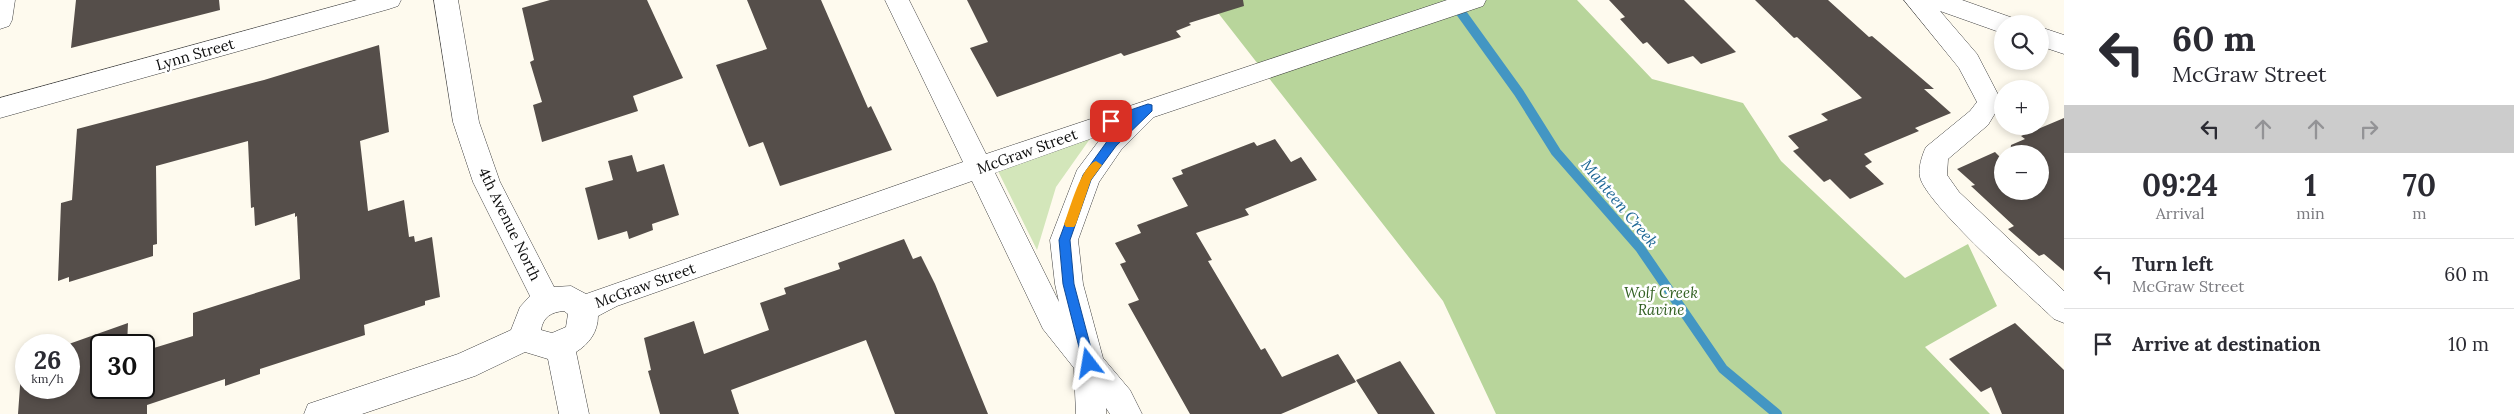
<!DOCTYPE html>
<html lang="en">
<head>
<meta charset="utf-8">
<style>
  body { margin:0; font-family:Lora,serif; background:#f7f7f7; color:#2b2b33; height:100vh; display:flex; flex-direction:column; font-size:19px; white-space:nowrap }
  * { box-sizing:border-box; margin:0 }
  p { font-size:16px; color:#7c7c81 }
  .icon { flex:none; width:28px; height:28px; fill:none; stroke:currentColor; stroke-width:2; stroke-linecap:round; stroke-linejoin:round }
  .map { position:relative; flex:1; overflow:hidden }
  .side { display:flex; flex-direction:column; background:#fff; width:450px }
  .side>* { flex:none }
  .hud { background:#fff; color:#2b2b33; overflow:hidden }
  .buttons { position:absolute; left:1994px; top:15px; display:grid; gap:10px }
  .buttons a { display:grid; place-items:center; width:55px; height:55px; border-radius:50%; background:#fff; box-shadow:0 2px 8px #0003; font-size:25px }
  .speed { position:absolute; left:15px; top:334px; display:flex; gap:10px; font-size:25px; font-weight:700; text-align:center }
  .speed>* { display:grid; place-content:center; width:65px; height:65px; border-radius:50%; background:#fff; box-shadow:0 2px 8px #0003; line-height:1 }
  .speed small { font-size:12px; font-weight:400 }
  .speed .limit { border:2px solid #111; border-radius:8px; background:#fff; color:#111 }
  .pin { position:absolute; display:grid; place-items:center; width:42px; height:42px; color:#fff; margin:-21px; border-radius:10px; box-shadow:0 2px 8px #0006 }
  .me { position:absolute; width:55px; margin:-28px; rotate:346deg; stroke-linejoin:round; filter:drop-shadow(0 0 4px #0008) }
  .turn { display:flex; align-items:center; gap:18px; height:105px; padding:0 25px; font-size:22px }
  .turn .icon { width:65px; height:65px; stroke-width:2.5 }
  .turn b { display:block; font-size:35px; line-height:42px }
  .lanes { display:flex; align-items:center; height:48px; padding:0 25px; background:#0003; justify-content:center; gap:25px; direction:ltr }
  .lanes .off { opacity:.35 }
  .eta { display:flex; justify-content:space-evenly; align-items:center; height:85px; text-align:center }
  .eta b { font-size:30px; font-weight:700; line-height:35px }
  ul { padding:0; list-style:none }
  li { display:flex; align-items:center; gap:15px; height:70px; padding:0 25px; border-top:1px solid #e1e1e2 }
  li div { flex:1 }
  li b { display:block; font-size:19px }
  li em { font-style:normal }
  main { display:flex; flex:1; min-height:0 }
  .map>svg:first-child { display:block }
  .green { fill:#d3e6ba }
  .forest { fill:#b8d59b }
  .lines { fill:none; stroke-linecap:round; stroke-linejoin:round }
  .stream { stroke:#4396c3; stroke-width:10 }
  .building { fill:#554e4a }
  .minor-casing { stroke:#404040; stroke-width:1 }
  .minor { fill:#fff; fill-rule:evenodd }
  .route { fill:#1a73e8; stroke:#114b97 }
  .slow { fill:#f59e0b }
  .labels { text-anchor:middle; dominant-baseline:central; stroke-width:5; stroke-linejoin:round; paint-order:stroke }
  .street-label { font-size:15px; fill:#0d0d0d; stroke:#fff }
  .park-label { font-size:15px; font-style:italic; fill:#326022; stroke:#fff }
  .water-label { font-size:16px; font-style:italic; fill:#1f6896; stroke:#fff }
</style>
</head>
<body>
<main>
<div class="map">
<svg width="2064" height="414" viewBox="0 0 2064 414">
  <rect width="100%" height="100%" fill="#fefaee"/>
  <path class="green" d="M1092 136 1056 187 1037 250 997 169Z"/>
  <path class="forest" d="M1208 0H1577L1652 79 1743 103 1781 161 1905 278 1968 244 1997 306 1925 347 1990 414H1496L1443 301Z"/>
  <g class="lines">
    <path class="stream" d="M1452 0 1519 93 1556 152 1640 248 1723 369 1777 414"/>
  </g>
  <path class="building" d="M76 0H219L220 10 71 48Z
    M550 0H647L683 78 633 96 638 111 542 142 533 105 542 102 530 62 534 60 522 8Z
    M747 0H821L868 108 871 106 892 150 780 186 763 142 749 147 716 65 767 49Z
    M967 0H1243L1244 6 1189 23 1191 25 1176 31 1181 37 1124 56 1121 53 997 97 970 48 988 42Z
    M1609 0H1684L1736 52 1701 64 1693 56 1668 64 1647 42 1643 44 1620 19 1625 17Z
    M1755 0H1828L1869 37 1872 36 1934 89H1924L1951 113 1915 128 1919 131 1864 154 1872 162 1865 166 1884 184 1850 199 1830 179 1824 182 1793 151 1799 148 1788 136 1828 120 1821 114 1862 98 1797 37 1794 38Z
    M379 45 389 132 360 141 368 211 404 200 409 237 414 236 415 242 432 237 440 297 425 301V305L364 325 365 335 260 369V374L225 386V379L147 405V414H18L22 359 26 358V388H69V345H66L128 323 127 345H101V388H144V351L193 336V313L300 279 297 216 295 217V213L255 226 254 207 251 208 248 141 156 166 157 244 153 245V256L69 282V277L58 281 61 203 72 200 77 129 264 80Z
    M2064 118V271L2044 254 2039 256 2008 229 2014 226 1971 186 1975 185 1957 169 1995 152 2002 159V191H2040V154H2010L2011 145 2025 139 2021 136Z
    M1275 139 1291 162 1301 157 1317 180 1245 209 1249 215 1196 233 1212 260 1208 261 1261 350 1265 348 1282 377 1338 354 1356 382 1281 414H1190L1128 304 1139 300 1120 264 1126 262 1115 243 1141 233 1137 225 1188 206 1172 178 1183 174 1181 170 1254 142 1257 146Z
    M632 155 637 172 664 164 679 215 652 224 653 230 629 239 627 231 598 240 585 188 613 180 608 161Z
    M904 239 913 259 921 256 935 284 988 414H895L866 340 731 390 739 414H660L648 371 651 370 644 338 694 321 704 354 769 330 760 303 786 294 784 288 840 269 838 263Z
    M2015 323 2064 370V414H2002L1991 387 1981 392 1949 359Z
    M1400 361 1435 414H1378L1356 380Z"/>
  <g class="lines">
    <g class="minor-casing">
      <path id="minor" d="M0 0H15L12 20 9 26 0 29Z
        M357 0H401L398 6 389 9 0 118V98Z
        M434 0H458L479 122 500 182 554 287 571 286 586 294 963 162 885 0H909L986 154 1447 0H1486L1483 6 1154 117 1121 150 1099 182 1078 240 1083 284 1103 358 1130 390 1142 414H1110L1106 408V414H1076L1074 368 1043 329 972 181 617 306 598 316C598 332 589 344 576 352L589 414H559L548 359 525 352 475 376 362 414H304L308 404 458 354 511 330 520 307 530 296 473 182 453 122ZM1104 134 1077 170 1050 240 1055 284 1059 302 995 173ZM564 311 568 314 566 327 552 333 541 330C543 317 551 312 564 311Z
        M1904 0H1962L2013 18 2016 24H2002V33L1940 11 1977 54 2002 102 1988 125 1948 159 1947 175 1959 192 2064 291V323L2054 319C2030 296 1925 203 1920 177 1918 168 1922 155 1926 147L1970 111 1977 102 1959 68Z
        M2040 27 2064 35V54L2040 46Z"/>
    </g>
    <use href="#minor" class="minor"/>
  </g>
  <path class="route" d="M1148 104 1152 105V111L1116 146 1091 180 1070 240 1074 284 1095 363 1089 368 1083 363 1063 284 1059 240 1083 175 1108 140 1130 119 1111 125 1106 121 1107 118Z"/>
  <path class="slow" d="M1096 161 1102 165 1091 180 1076 224 1074 227H1066L1064 224C1070 209 1081 166 1096 161Z"/>
  <g class="labels">
    <g class="street-label">
      <text transform="translate(195 54) rotate(-16)">Lynn Street</text>
      <text transform="translate(1027 151) rotate(-20)">McGraw Street</text>
      <text transform="translate(510 224) rotate(64)">4th Avenue North</text>
      <text transform="translate(645 285) rotate(-20)">McGraw Street</text>
    </g>
    <g class="park-label">
      <text x="1661" y="292">Wolf Creek<tspan x="1661" dy="17">Ravine</tspan></text>
    </g>
    <g class="water-label">
      <text transform="translate(1620 203) rotate(50)">Mahteen Creek</text>
    </g>
  </g>
</svg>
<div class="buttons">
<a><svg class="icon" aria-label="search" viewBox="0 0 24 24"><circle cx="10" cy="10" r="6"/><path d="M15 15l6 6"/></svg></a>
<a>+</a>
<a>−</a>
</div>
<div class="speed"><div>26<small>km/h</small></div><div class="limit">30</div></div>
<div class="pin" style="left:1111px;top:121px;background:#d93025"><svg class="icon" aria-label="arrive" viewBox="0 0 24 24"><path d="M6 21V4h12l-3 4 3 4H6"/></svg></div>
<svg class="me" style="left:1089px;top:363px" viewBox="-20 -20 40 40"><path d="M0-17L14 15 0 8-14 15z" fill="#1a73e8" stroke="#fff" stroke-width="4"/></svg>
</div>
<section class="side">
<div class="hud">
<div class="turn"><svg class="icon" aria-label="left" viewBox="0 0 24 24"><path d="M17 20v-9H6M10 6l-5 5 5 5"/></svg><div><b>60 m</b>McGraw Street</div></div>
<div class="lanes"><svg class="icon" aria-label="left" viewBox="0 0 24 24"><path d="M17 20v-9H6M10 6l-5 5 5 5"/></svg><svg class="icon off" aria-label="ahead" viewBox="0 0 24 24"><path d="M12 20V5M6 11l6-6 6 6"/></svg><svg class="icon off" aria-label="ahead" viewBox="0 0 24 24"><path d="M12 20V5M6 11l6-6 6 6"/></svg><svg class="icon off" aria-label="right" viewBox="0 0 24 24"><path d="M7 20v-9h11M14 6l5 5-5 5"/></svg></div>
</div>
<div class="eta">
<div><b>09:24</b><p>Arrival</p></div>
<div><b>1</b><p>min</p></div>
<div><b>70</b><p>m</p></div>
</div>
<ul>
<li><svg class="icon" aria-label="left" viewBox="0 0 24 24"><path d="M17 20v-9H6M10 6l-5 5 5 5"/></svg><div><b>Turn left</b><p>McGraw Street</p></div><em>60 m</em></li>
<li><svg class="icon" aria-label="arrive" viewBox="0 0 24 24"><path d="M6 21V4h12l-3 4 3 4H6"/></svg><div><b>Arrive at destination</b></div><em>10 m</em></li>
</ul>
</section>
</main>
</body>
</html>
